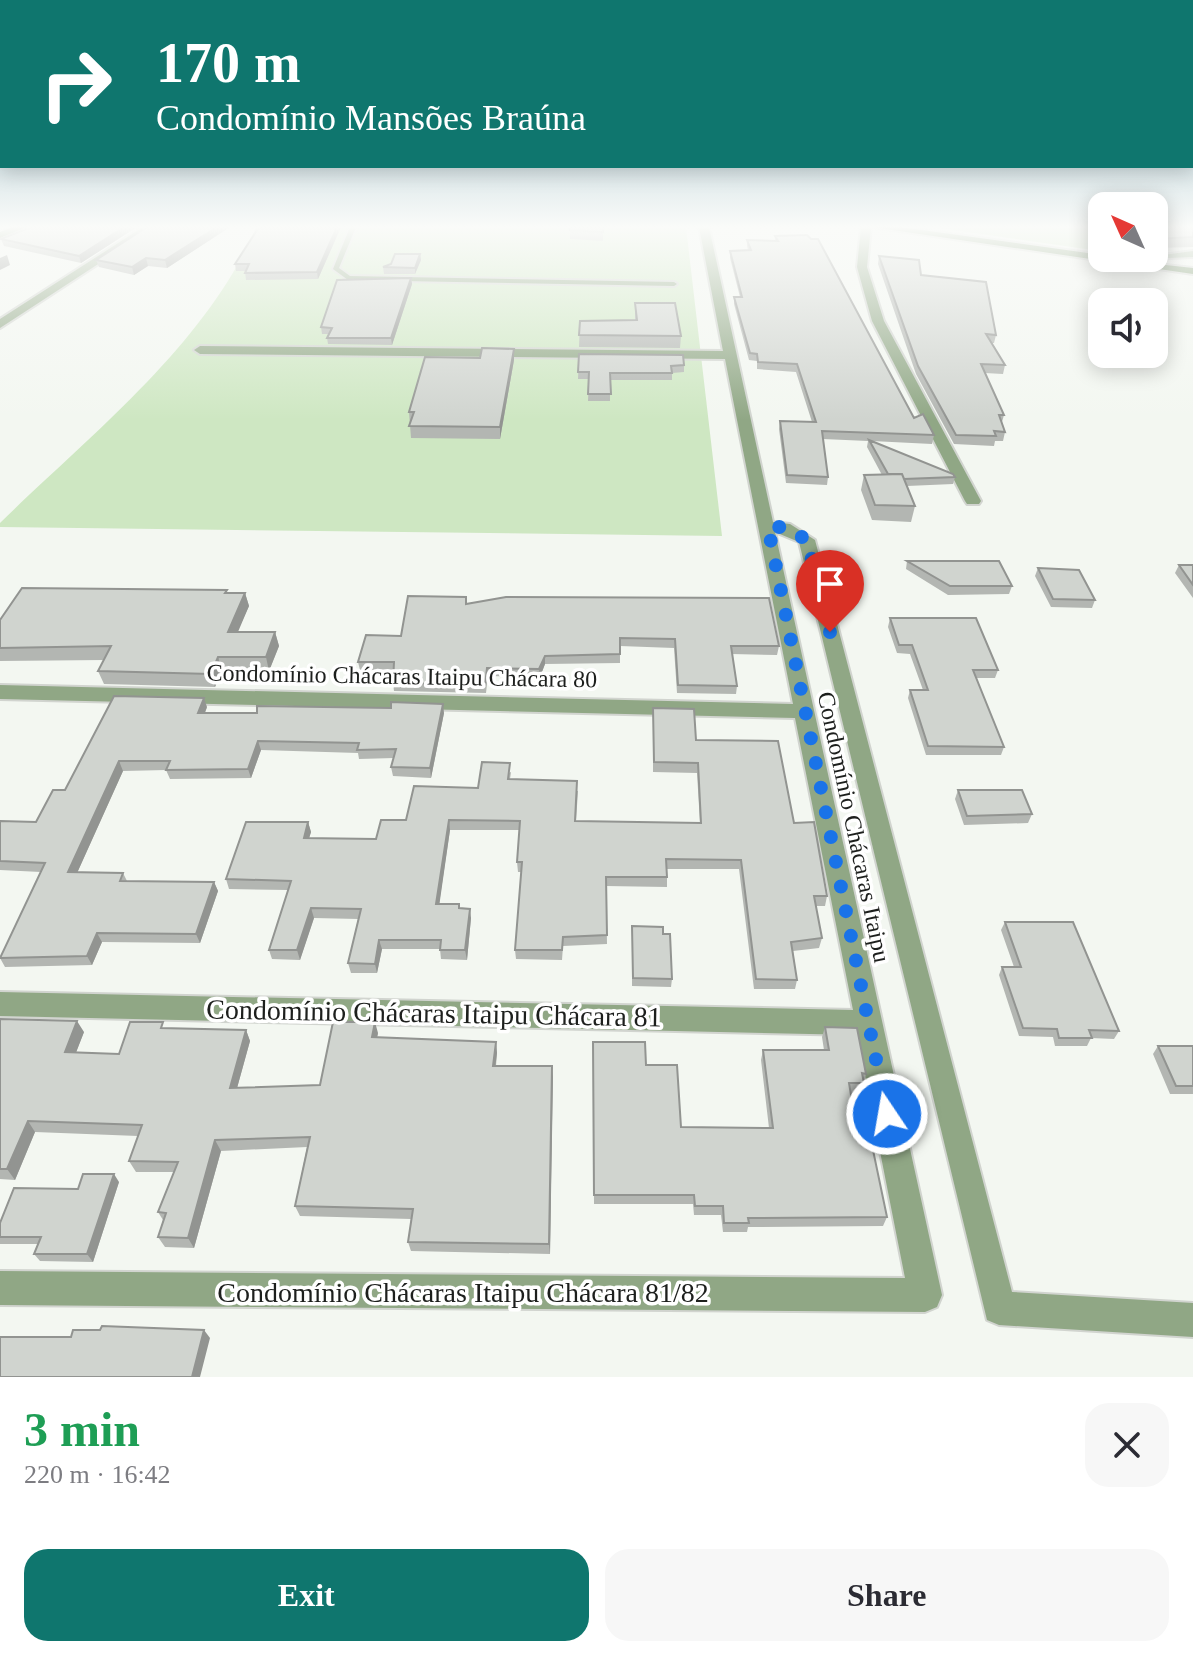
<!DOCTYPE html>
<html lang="en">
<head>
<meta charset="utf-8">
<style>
  body { margin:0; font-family:Georgia,serif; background:#f7f7f7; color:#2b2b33; height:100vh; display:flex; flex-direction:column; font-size:30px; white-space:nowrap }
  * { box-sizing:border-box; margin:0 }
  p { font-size:26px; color:#7c7c81 }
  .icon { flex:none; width:44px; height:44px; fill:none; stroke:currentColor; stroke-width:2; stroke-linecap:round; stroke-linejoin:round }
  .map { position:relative; height:1377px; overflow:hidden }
  .sheet { display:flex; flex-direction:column; background:#fff; flex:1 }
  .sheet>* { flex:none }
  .guide { position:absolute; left:0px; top:0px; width:1194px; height:168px; box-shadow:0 4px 20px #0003; background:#0f766e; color:#fff; overflow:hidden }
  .needle { width:52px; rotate:315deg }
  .buttons { position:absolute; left:1088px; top:192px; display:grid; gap:16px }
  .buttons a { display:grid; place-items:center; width:80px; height:80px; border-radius:16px; background:#fff; box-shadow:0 4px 20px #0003; font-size:40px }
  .pin { position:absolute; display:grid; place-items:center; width:68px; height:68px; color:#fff; margin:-82px -34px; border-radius:50% 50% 50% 0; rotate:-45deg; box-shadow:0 0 8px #0007 }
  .pin .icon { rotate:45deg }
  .me { position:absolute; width:88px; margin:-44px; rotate:348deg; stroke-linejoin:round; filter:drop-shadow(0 0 6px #0008) }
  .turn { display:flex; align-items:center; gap:28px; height:168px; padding:0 24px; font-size:36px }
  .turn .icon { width:104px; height:104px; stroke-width:2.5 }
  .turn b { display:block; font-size:56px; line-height:68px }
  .round { display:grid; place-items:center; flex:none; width:84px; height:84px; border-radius:24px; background:#f7f7f7 }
  .head { display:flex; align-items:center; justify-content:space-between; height:136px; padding:0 24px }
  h1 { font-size:48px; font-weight:700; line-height:60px; color:#1e9e55 }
  .primary-button { display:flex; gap:16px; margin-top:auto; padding:16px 24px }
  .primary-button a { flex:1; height:92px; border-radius:24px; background:#0f766e; color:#fff; font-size:32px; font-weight:700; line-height:92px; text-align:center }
  .primary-button a+a { background:#f7f7f7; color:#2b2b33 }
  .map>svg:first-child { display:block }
  .green { fill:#cee7c2 }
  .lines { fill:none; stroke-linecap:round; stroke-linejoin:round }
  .lane-casing { stroke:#d1d4cf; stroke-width:4 }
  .street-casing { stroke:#d1d4cf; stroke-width:4 }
  .secondary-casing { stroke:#d1d4cf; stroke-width:4 }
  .lane { fill:#90a785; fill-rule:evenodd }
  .street { fill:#90a785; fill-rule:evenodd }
  .secondary { fill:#5f814e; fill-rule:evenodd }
  .wall { fill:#b3b6b2 }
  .shaded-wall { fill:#929491 }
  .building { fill:#d0d4cf; stroke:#929491; stroke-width:2 }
  .route { stroke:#1a73e8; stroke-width:14; stroke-dasharray:0 25.2 }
  .labels { text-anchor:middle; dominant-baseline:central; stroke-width:7; stroke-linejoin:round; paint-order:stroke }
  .street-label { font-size:24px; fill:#1d1f1d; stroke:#fff }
  .near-street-label { font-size:28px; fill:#1d1f1d; stroke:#fff }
</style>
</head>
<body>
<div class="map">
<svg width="1193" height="1377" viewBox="0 0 1193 1377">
  <rect width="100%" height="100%" fill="#f3f7f1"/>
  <path class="green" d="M256 227H686L722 536 0 527V523C89 436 208 343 256 227Z
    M933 227H1096L1100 251Z"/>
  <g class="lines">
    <g class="lane-casing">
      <path id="lane" d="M350 227H356L339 268 350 276 674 282 677 284 674 286 348 280 333 269Z"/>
    </g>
    <g class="street-casing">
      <path id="street" d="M143 227H155L0 328V319Z
        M699 227H709L773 522 790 524 815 540 1012 1292 1193 1303V1337L999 1325 987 1320 799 542 775 532 942 1295 937 1307 925 1312 0 1305V1271L905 1278 857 1035 0 1016V992L853 1010 795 718 0 699V685L793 704 725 359 200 354 194 350 200 346 723 351Z
        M861 227H871L867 267 884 321 981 501 979 504H967L965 501 872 321 857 267Z
        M1193 251V257L1168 258 1163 255Z"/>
    </g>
    <g class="secondary-casing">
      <path id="secondary" d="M12 227H27L0 238V232Z
        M872 227H900L1102 255V258L1193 268V274Z"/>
    </g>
    <use href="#lane" class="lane"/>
    <use href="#street" class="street"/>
    <use href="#secondary" class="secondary"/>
  </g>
  <path class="wall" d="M137 227 81 263 4 246 1 239Z
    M230 227 167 268 148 266 134 275 99 267 96 260Z
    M259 227H341L318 279 246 280 245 271H236L235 264Z
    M570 227H603V241L570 239Z
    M1098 227H1102V252L1101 251Z
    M1154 227H1193V247L1154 248Z
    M775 236 914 418 934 435 932 444 872 441 955 477 953 484 907 486 915 506 911 522 872 520 861 490 864 475H882L867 447 868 441 823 439 828 477 827 485 786 483 779 429 780 421 812 422 796 372 757 369V361L749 360 734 304V297H740L730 258V251L748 250 747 246V240L775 241Z
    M420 254 421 260 415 274H384L383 267Z
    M879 256 921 275 996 335 994 343H992L1005 365 1003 374 985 373 1004 415 1002 422 1005 432 1003 441H995L994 446 954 444 916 374 878 264Z
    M411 278 412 284 392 345 328 344 327 338 328 334H322L321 327Z
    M635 303 681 336 680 348 579 347 580 321 635 320Z
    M514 349V360L500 439 411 438 409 412 480 358Z
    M579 354 684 365V372L672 373V380H610V401H588L589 379H578Z
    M907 561 1012 586 1009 594 948 595 906 569Z
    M1179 565H1193V598L1175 573Z
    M1038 568 1095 600 1092 608 1051 607 1035 576Z
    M228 593H245L249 606 237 632H275L279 646 269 671 222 670 215 687 104 684 98 671 104 660 0 661V620Z
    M467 604 779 646 777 655 732 654 737 686 736 694 677 693 674 648 620 646V663L545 664 540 677 488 676 486 693 394 691 393 683V670H360L358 662 401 636Z
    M890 618 998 670 995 678H976L1004 747 1001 755H926L908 698 910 690H923L910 654 897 653 888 627Z
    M207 707 205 713H444L431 778 393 776 391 767 394 758 359 759 358 753 261 750 251 778 170 779 166 770 123 771 77 873H123L127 881 214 882 218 891 200 943 102 942 92 965 5 967 0 958 41 872 0 870V821L36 822 65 790Z
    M653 718 696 740 794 823 827 896 825 906H815L822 938 819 948 793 951 797 980 795 989H754L739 869H667V887L606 886 607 944 563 946 562 960 516 959 515 950 521 872H518L517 862 520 830H450L439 904 460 909 471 918 467 960 441 959 440 949H382L377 973H351L348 963 358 919 314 918 300 960 272 959 269 950 288 890 229 889 226 879 308 822 311 832 309 838 376 839 406 820 511 772 510 779 578 791 576 821 700 823 697 773 653 772Z
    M958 790 1032 814 1028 823 964 825 955 799Z
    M1005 922 1119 1031 1114 1039 1091 1038 1087 1046H1055L1053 1037 1019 1036 999 975 1002 967H1014L1001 930Z
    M632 926 663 934 672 979 671 987 632 986Z
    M0 1019 84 1032 76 1052 119 1054 166 1028 246 1030 250 1041 237 1088 320 1085 378 1033 377 1037 496 1042 497 1053 496 1066H552L550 1254 411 1251 408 1242 411 1219 300 1216 295 1206 307 1147 221 1151 194 1248 165 1247 158 1237 163 1220 158 1212 174 1172H136L129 1161 138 1136 35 1132 15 1180 0 1179Z
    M825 1027 866 1074 861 1093H851L857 1131 887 1217 883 1226 748 1227 747 1232H723L721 1215H694L693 1204H594L593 1042 646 1065 681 1127 769 1128 761 1060 763 1050H824L822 1037Z
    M1158 1046H1193V1094H1170L1153 1054Z
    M119 1182 93 1262 40 1261 34 1254 38 1244H0V1223L78 1189Z"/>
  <path class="shaded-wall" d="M124 227H137L81 263 79 256Z
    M217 227H230L167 268 165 260Z
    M337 227H341L318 279 317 272Z
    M420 254 421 260 415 274V268Z
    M7 255 10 265 0 270V258Z
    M146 258 148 266 134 275 132 267Z
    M411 278 412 284 392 345 391 338Z
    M514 349V360L500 439V427Z
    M245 593 249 606 232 646 228 632Z
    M275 632 279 646 269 671 266 657Z
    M545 656V664L540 677 539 669Z
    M218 657 222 670 215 687 211 674Z
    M204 698 207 707 201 722 198 713Z
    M443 704 444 713 431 778 430 768Z
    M258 741 261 750 251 778 248 769Z
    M119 761 123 771 73 882 68 872Z
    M449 820 450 830 438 914 436 904Z
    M308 822 311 832 306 848 304 838Z
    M214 882 218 891 200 943 196 934Z
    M311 908 314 918 300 960 297 950Z
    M470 909 471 918 467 960 465 950Z
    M97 933 102 942 92 965 87 956Z
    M379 940 382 949 377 973 375 964Z
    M77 1021 84 1032 72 1063 65 1052Z
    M375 1022 378 1033 375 1048 372 1037Z
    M246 1030 250 1041 234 1099 230 1088Z
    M496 1042 497 1053 494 1077 493 1066Z
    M552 1066 553 1077 550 1254 549 1244Z
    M28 1121 35 1132 15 1180 7 1169Z
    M215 1140 221 1151 194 1248 188 1238Z
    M114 1174 119 1182 93 1262 87 1254Z
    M204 1330 210 1338 200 1377H192Z"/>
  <path class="building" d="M31 227H124L79 256 1 239Z
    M147 227H217L165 260 146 258 132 267 96 260Z
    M259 227H337L317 272 245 273 249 264H235Z
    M570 227H603V232L570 230Z
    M1154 227H1193V237L1154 239Z
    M807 235 811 239H818L914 418 923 414 934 435 822 431 828 477 787 475 780 421 816 422 797 364 758 362 757 354 750 353 734 297H742L730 251 751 250 747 240 778 241 775 236Z
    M395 254H420L415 268 383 267 391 264Z
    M879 256 919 260 921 275 986 282 996 335 986 334 1005 365 981 364 1004 415H999L1005 432 994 431 996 436 956 435 918 366Z
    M411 278 391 338H327L332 328 321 327 337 280Z
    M635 303H675L681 336 579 335 580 321 637 320Z
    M482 348 514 349 500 427 409 426 414 412H409L425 357 480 358Z
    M579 354 683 355 684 365 671 366 672 373H610L611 394H588L589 372H578Z
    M869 440 953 474 955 477 904 479 902 474H888Z
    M902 474 915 506 875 505 864 475Z
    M907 561H999L1012 586H950Z
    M1179 565H1193V585Z
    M1038 568 1079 570 1095 600 1053 599Z
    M22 588 227 590 225 593H245L228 632H275L266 657H218L211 674 98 671 111 646 0 648V620Z
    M408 596 466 597V604L506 597 769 598 779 646H731L737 686 678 685 675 639 620 638V654L545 656 539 669 487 668 485 685 393 683 394 662H358L366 635 401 636Z
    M890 618H976L998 670H973L1004 747 928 746 910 690H928L912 645H899Z
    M114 696 204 698 198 713H257V706L391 708V702L443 704 430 768 391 767 396 749 357 750 359 743 258 741 248 769 166 770 170 761H119L68 872 123 873 120 881 214 882 196 934 97 933 87 956 0 958 45 863 0 861V821L36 822 53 790H65Z
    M653 708 694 709 696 740 778 741 794 823 814 822 827 896H814L822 938 791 942 797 980 756 979 741 860 666 859 667 877H606L607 935 563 937 562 950H515L522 862H517L520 821 449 820 436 904H459V908L470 909 465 950H440L441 940H379L375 964 348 963 361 909 311 908 297 950H269L291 881 226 879 246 822H308L304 838 376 839 381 820H406L414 786 478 788 482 762 510 763 508 779 577 781 575 821 701 823 698 763 654 762Z
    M958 790H1022L1032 814 967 816Z
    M1005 922H1073L1119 1031 1089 1030 1092 1038H1059L1057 1029 1023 1028 1002 967H1021Z
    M632 926 663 927V934H670L672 979 633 978Z
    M0 1019 77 1021 65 1052 119 1054 130 1022H163L161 1028 246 1030 230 1088 320 1085 333 1022H375L372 1037 496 1042 493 1066H552L549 1244 408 1242 413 1209 295 1206 310 1137 215 1140 188 1238 158 1237 166 1213 158 1212 178 1162 129 1161 142 1125 28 1121 7 1169H0Z
    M825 1027 857 1028 866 1074 862 1073 864 1083H849L857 1131H869L887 1217 748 1218 749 1223H724L723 1206H695L694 1195H594L593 1042H645L646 1065H677L681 1127 773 1128 763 1050H829Z
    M1158 1046H1193V1086H1176Z
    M83 1174H114L87 1254H34L41 1237H0V1223L14 1188 78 1189Z
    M102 1326 204 1330 192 1377H0V1337H71L73 1330H100Z"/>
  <linearGradient id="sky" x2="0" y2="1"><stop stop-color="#84b0bf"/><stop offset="0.54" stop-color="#fafbf9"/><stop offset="1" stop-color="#fafbf9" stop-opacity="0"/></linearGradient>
  <rect width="1193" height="420" fill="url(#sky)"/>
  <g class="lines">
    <path class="route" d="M830 632 807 540 784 527H768L887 1114"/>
  </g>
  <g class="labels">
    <g class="street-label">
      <text transform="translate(402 676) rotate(1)">Condomínio Chácaras Itaipu Chácara 80</text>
      <text transform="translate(854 827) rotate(78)">Condomínio Chácaras Itaipu</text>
    </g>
    <g class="near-street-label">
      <text transform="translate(434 1013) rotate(1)">Condomínio Chácaras Itaipu Chácara 81</text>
      <text x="463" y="1292">Condomínio Chácaras Itaipu Chácara 81/82</text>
    </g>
  </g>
</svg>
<div class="buttons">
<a><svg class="needle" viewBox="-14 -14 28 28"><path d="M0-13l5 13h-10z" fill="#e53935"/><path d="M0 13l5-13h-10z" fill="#7c7c81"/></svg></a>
<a><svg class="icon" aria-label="sound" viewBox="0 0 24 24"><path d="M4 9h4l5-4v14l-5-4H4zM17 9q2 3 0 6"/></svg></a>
</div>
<div class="pin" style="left:830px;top:632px;background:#d93025"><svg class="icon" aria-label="arrive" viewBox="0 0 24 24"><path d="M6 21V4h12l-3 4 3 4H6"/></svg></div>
<svg class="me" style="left:887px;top:1114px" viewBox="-20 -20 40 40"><circle r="17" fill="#1a73e8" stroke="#fff" stroke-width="3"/><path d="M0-11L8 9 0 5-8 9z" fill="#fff"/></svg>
<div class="guide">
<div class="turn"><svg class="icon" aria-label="right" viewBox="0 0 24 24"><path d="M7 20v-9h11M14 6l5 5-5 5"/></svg><div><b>170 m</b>Condomínio Mansões Braúna</div></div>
</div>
</div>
<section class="sheet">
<div class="head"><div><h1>3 min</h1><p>220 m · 16:42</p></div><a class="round"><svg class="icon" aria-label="close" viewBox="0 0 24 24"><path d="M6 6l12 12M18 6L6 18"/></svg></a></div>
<div class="primary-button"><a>Exit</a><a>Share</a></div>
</section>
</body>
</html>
